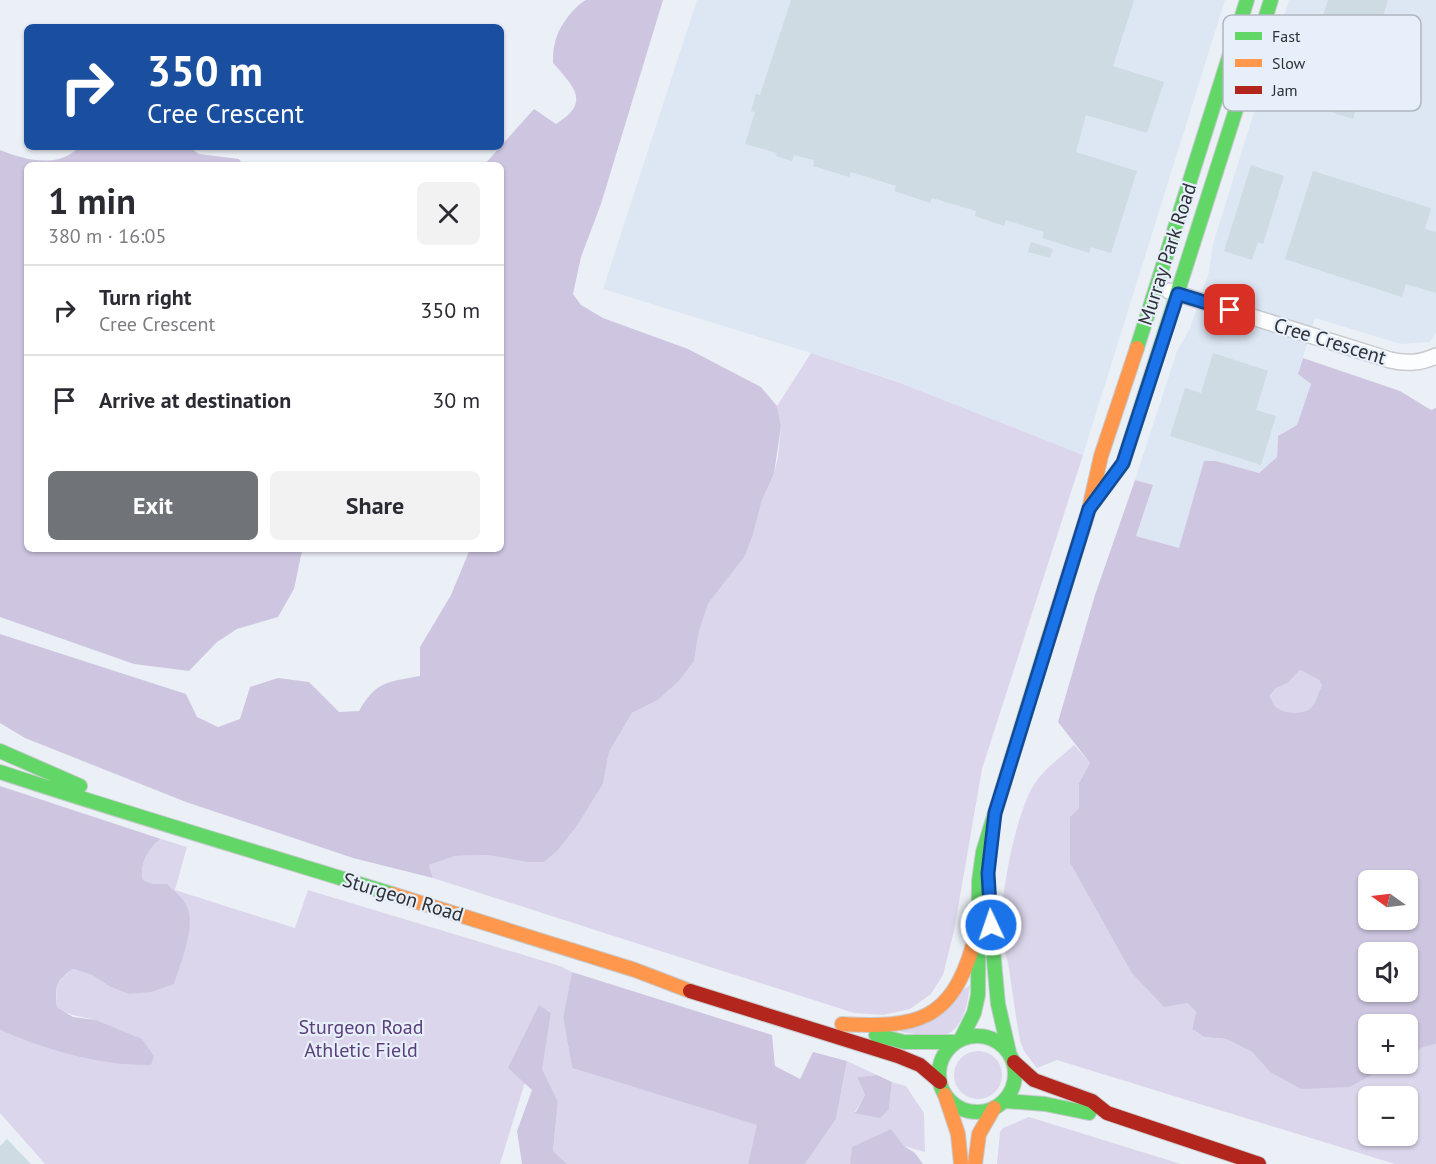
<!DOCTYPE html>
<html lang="en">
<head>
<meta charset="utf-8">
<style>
  body { margin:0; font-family:"PT Sans",sans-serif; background:#f2f2f3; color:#2b2b33; height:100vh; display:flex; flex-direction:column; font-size:22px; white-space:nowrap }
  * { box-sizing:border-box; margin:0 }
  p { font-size:20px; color:#7c7c81 }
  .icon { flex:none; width:33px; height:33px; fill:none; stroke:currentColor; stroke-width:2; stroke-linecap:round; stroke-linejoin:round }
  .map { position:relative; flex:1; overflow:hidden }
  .panel { position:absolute; left:24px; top:162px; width:480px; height:390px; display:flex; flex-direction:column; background:#fff; border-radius:9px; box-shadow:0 2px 4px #0004 }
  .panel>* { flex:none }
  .guide { position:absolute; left:24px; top:24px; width:480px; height:126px; border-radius:9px; box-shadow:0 2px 4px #0004; background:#1a4fa0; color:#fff; overflow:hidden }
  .needle { width:39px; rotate:284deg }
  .fabs { position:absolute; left:1358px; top:870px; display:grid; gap:12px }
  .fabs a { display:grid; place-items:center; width:60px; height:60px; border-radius:9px; background:#fff; box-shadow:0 2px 4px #0004; font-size:30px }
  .pin { position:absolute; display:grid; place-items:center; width:51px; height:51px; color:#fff; margin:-26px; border-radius:12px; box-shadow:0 3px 9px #0006 }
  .me { position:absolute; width:66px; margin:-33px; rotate:357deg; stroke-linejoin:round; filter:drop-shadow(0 0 4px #0008) }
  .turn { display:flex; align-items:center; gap:21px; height:126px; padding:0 24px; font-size:27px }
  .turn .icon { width:78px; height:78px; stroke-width:2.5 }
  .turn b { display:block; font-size:42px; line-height:51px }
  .round { display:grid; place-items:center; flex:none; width:63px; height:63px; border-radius:9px; background:#f2f2f3 }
  .summary { display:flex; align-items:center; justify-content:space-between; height:102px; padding:0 24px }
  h1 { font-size:36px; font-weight:800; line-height:45px }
  .action { display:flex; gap:12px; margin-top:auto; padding:12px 24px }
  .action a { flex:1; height:69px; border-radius:9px; background:#707479; color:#fff; font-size:24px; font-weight:800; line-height:69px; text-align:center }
  .action a+a { background:#f2f2f3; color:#2b2b33 }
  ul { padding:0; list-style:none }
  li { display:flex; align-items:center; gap:18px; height:90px; padding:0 24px; border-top:2px solid #e1e1e2 }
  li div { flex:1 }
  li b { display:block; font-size:22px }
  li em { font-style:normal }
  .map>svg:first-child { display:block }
  .built { fill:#dde6f3 }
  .green { fill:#dcd6ec; fill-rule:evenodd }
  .forest { fill:#cec6e1; fill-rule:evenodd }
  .building { fill:#cedbe3 }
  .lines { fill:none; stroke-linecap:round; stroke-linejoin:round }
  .street-casing { stroke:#c7cbcf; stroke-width:18 }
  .fast-casing { stroke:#c7cbcf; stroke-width:16 }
  .slow-casing { stroke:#c7cbcf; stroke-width:16 }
  .jam-casing { stroke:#c7cbcf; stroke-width:16 }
  .street { stroke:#fcfdfe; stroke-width:15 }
  .fast { stroke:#63d668; stroke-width:14 }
  .slow { stroke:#ff974d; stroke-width:14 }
  .jam { stroke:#b3261e; stroke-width:14 }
  .route-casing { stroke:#114b97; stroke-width:15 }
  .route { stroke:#1a73e8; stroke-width:10 }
  .labels { text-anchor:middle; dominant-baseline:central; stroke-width:4.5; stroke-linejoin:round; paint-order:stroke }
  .street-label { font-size:20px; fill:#2e3136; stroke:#e7effa }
  .park-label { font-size:20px; fill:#5c407b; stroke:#e7effa }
  .key { fill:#e7effa; stroke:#b0b6bf; stroke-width:1.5 }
  .key-label { font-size:16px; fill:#2e3136 }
</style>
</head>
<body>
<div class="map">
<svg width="1436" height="1164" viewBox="0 0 1436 1164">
  <rect width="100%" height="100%" fill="#ebf0f6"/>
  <path class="built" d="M697 0H1225L1083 455 894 380 811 353 603 289Z
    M1289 0H1436V333L1430 342 1401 344 1315 318 1298 373 1311 384 1297 425 1278 436 1277 457 1259 473 1216 461H1204L1179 548 1136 536 1153 485 1135 480 1177 351 1190 328 1209 272 1213 244Z"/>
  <path class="green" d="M811 353 898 382 1083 455 982 769 954 931 943 975 931 994 910 1009 883 1015 854 1013 433 878 429 865 455 856 487 855 527 862 558 850 577 826 603 784 609 752 632 713 658 700 680 680 694 661 699 630 708 604 745 556 753 535 762 500 774 474 778 457 781 426 777 406Z
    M1300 670 1319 680 1322 686C1318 692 1317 699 1314 704 1307 716 1283 715 1274 705 1272 703 1271 700 1270 697L1276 688 1288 683Z
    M1074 745 1090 763 1079 783V808L1070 863 1131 972 1187 1003 1196 1012 1192 1029 1204 1037 1226 1039 1252 1052 1270 1072 1350 1087 1392 1064H1407V1055L1421 1048 1436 1044V1164H1395L1057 1060 1037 1068 1024 1051 1020 1040C1015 1014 1012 988 1008 962 1006 955 1003 948 1002 940 998 904 1015 813 1035 783 1045 768 1061 757 1074 745ZM1368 1096H1407V1136H1368Z
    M161 839 187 847 175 890 295 928 308 890 560 966 572 972 563 1017 572 1068 758 1125 748 1164H567L553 1152 558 1102 541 1069 551 1013 547 1010 500 1164H45L0 1113V1030L11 1034 119 1030C111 1027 103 1022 95 1020 78 1015 73 1018 57 1007 55 987 57 981 73 969L92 975 109 986 167 884H153L143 880C139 865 148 848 161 839Z
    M970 985C968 1002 963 1032 943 1035 930 1038 913 1033 900 1032Z
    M954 1075a24 24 0 1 1 48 0a24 24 0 1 1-48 0Z
    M847 1061 877 1075 857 1077 865 1095 855 1112 889 1109 892 1082 906 1086 924 1113 925 1152 904 1146 853 1147 850 1164H805L836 1119Z
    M1029 1117 1181 1164H997L1000 1132 1003 1128Z"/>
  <path class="forest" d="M586 0H663L601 204 581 257 573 294 581 305 603 318 688 349 761 387 777 406 781 426 774 474 762 500 753 535 745 556 708 604 699 631 694 661 680 680 658 700 632 713 609 752 603 784 577 826 558 850 544 862H527L487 855 455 856 429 865 433 878 353 858 186 802 25 738 0 723V634L186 694 197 717 218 727 240 719 250 687 278 678 309 682 339 712 359 711C376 681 388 682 420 676V647L451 595 470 549H501V165H484L534 109 556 124C592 102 573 86 553 63 553 56 553 49 555 43 557 29 573 7 586 0Z
    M79 147H189L199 154 239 159 243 165H27V549H301L302 551 294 589 278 617 237 629 217 642 189 671 134 664 0 617V150C25 160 58 169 79 147Z
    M1303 358 1400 391 1431 410 1436 408V1044L1421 1048 1407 1055V1024H1368V1064H1392L1350 1087 1301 1089 1270 1072 1252 1052 1226 1039 1204 1037 1192 1029 1196 1012 1187 1003 1164 1007 1131 972 1070 863V817L1079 808V783L1090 763 1058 722 1095 595 1135 480 1153 485 1136 536 1179 548 1204 461H1216L1259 473 1277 457 1278 436 1297 425 1311 384 1298 374ZM1300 670 1319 680 1322 686C1318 692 1317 699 1314 704 1307 716 1283 715 1274 705 1274 705 1270 697 1270 696L1276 688 1288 683ZM1407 880V920H1368V880ZM1407 952V992H1368V952Z
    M0 786 161 839C148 848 139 865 143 880L153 884H167C174 891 185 899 188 909 195 929 180 965 174 984L151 992 129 994 109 986 92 975 73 969C57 980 54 987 57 1007L73 1017 96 1020 142 1039 154 1056 151 1065C99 1066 47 1050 0 1030Z
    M572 972 772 1035 775 1066 800 1079 813 1052 847 1061 836 1119 805 1164H748L757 1125 572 1068 563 1017Z
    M539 1005 551 1013 542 1069 558 1102 553 1151 567 1164H522L517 1131 532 1090 508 1068Z
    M877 1075 892 1082 889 1109 880 1118 854 1113 856 1112 865 1095 857 1077Z
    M891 1129 904 1146 915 1153 923 1164H850L852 1147Z"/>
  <path class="building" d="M791 0H1134L1113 66 1164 82 1147 133 1086 115 1076 152 1137 171 1111 253 1091 247 1089 253 1042 238 1044 232 1006 220 1004 226 975 216 976 211 932 198 930 203 894 191 896 186 851 172 849 177 813 166 814 160 794 155 792 161 776 156 777 153 745 144 755 112 751 111 756 94 760 95Z
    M1328 0H1388L1374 45 1319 28Z
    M1313 44 1369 61 1353 119 1297 101Z
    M1251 165 1284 176 1263 244 1258 242 1252 260 1224 251Z
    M1313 171 1431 208 1425 229 1436 232V293L1406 284 1402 297 1285 259Z
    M1031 242 1053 249 1050 258 1028 252Z
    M1213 353 1268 371 1256 410 1276 416 1261 465 1170 436 1185 388 1201 393Z
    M7 1139 31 1164H0V1146Z"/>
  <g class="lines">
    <g class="street-casing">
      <path id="street" d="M1169 291 1390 360C1407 364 1420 363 1436 356"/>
    </g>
    <g class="fast-casing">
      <path id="fast" d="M1137 348 1247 0
        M1094 502 1123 463 1271 0
        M0 751 80 786
        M0 772C130 815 261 853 392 894
        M992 939 998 1004 1009 1052
        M876 1035 904 1042H955
        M939 1074a38 38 0 1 1 76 0a38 38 0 1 1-76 0Z
        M961 1039 974 1013 978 995 979 881 983 852 1044 653
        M1005 1101 1045 1104 1089 1113"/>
    </g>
    <g class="slow-casing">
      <path id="slow" d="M1044 653 1089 509 1101 456 1137 348
        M392 894 635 970 690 991
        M842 1024C916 1028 951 1022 973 945
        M945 1095 958 1134 961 1164
        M975 1164 979 1134 994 1108"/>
    </g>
    <g class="jam-casing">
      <path id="jam" d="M690 991 898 1056 920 1065 940 1082
        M1014 1062 1034 1080 1092 1101 1107 1113 1259 1164"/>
    </g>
    <use href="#street" class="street"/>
    <use href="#fast" class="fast"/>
    <use href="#slow" class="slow"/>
    <use href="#jam" class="jam"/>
  </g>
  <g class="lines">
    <g class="route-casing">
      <path id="route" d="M991 925 988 873 995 813 1089 509 1123 463 1178 294 1230 310"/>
    </g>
    <use href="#route" class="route"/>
  </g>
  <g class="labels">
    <g class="street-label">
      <text transform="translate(1167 254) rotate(-72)">Murray Park Road</text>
      <text transform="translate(1330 341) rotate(17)">Cree Crescent</text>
      <text transform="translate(403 897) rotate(17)">Sturgeon Road</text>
    </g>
    <g class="park-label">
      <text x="361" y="1027">Sturgeon Road<tspan x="361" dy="23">Athletic Field</tspan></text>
    </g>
  </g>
  <rect x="1223" y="15" width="198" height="96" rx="9" class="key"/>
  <rect x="1235" y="32" width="27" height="8" fill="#63d668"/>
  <rect x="1235" y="59" width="27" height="8" fill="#ff974d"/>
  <rect x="1235" y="86" width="27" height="8" fill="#b3261e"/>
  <g class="key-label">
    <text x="1272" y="42">Fast</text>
    <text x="1272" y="69">Slow</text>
    <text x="1272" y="96">Jam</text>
  </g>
</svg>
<div class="fabs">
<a><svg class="needle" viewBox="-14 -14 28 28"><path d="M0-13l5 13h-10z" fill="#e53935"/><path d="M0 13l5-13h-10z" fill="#7c7c81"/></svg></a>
<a><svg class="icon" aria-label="sound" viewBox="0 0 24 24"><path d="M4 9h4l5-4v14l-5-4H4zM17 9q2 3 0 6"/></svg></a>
<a>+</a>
<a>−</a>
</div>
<div class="pin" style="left:1230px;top:310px;background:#d93025"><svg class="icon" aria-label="arrive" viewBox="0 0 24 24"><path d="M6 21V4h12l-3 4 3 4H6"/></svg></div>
<svg class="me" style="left:991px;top:925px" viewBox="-20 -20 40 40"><circle r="17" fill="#1a73e8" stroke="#fff" stroke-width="3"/><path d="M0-11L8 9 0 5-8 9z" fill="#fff"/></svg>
<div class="guide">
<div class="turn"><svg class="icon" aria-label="right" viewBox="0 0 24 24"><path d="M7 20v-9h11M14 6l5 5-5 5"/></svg><div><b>350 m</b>Cree Crescent</div></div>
</div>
<section class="panel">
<div class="summary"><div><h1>1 min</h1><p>380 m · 16:05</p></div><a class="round"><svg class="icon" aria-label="close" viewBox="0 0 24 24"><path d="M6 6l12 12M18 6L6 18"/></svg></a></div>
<ul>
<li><svg class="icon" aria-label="right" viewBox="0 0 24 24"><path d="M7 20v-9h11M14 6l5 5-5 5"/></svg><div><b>Turn right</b><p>Cree Crescent</p></div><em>350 m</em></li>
<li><svg class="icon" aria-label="arrive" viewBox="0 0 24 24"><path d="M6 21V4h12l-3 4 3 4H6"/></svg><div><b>Arrive at destination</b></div><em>30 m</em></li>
</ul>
<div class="action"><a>Exit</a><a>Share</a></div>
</section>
</div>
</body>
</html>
